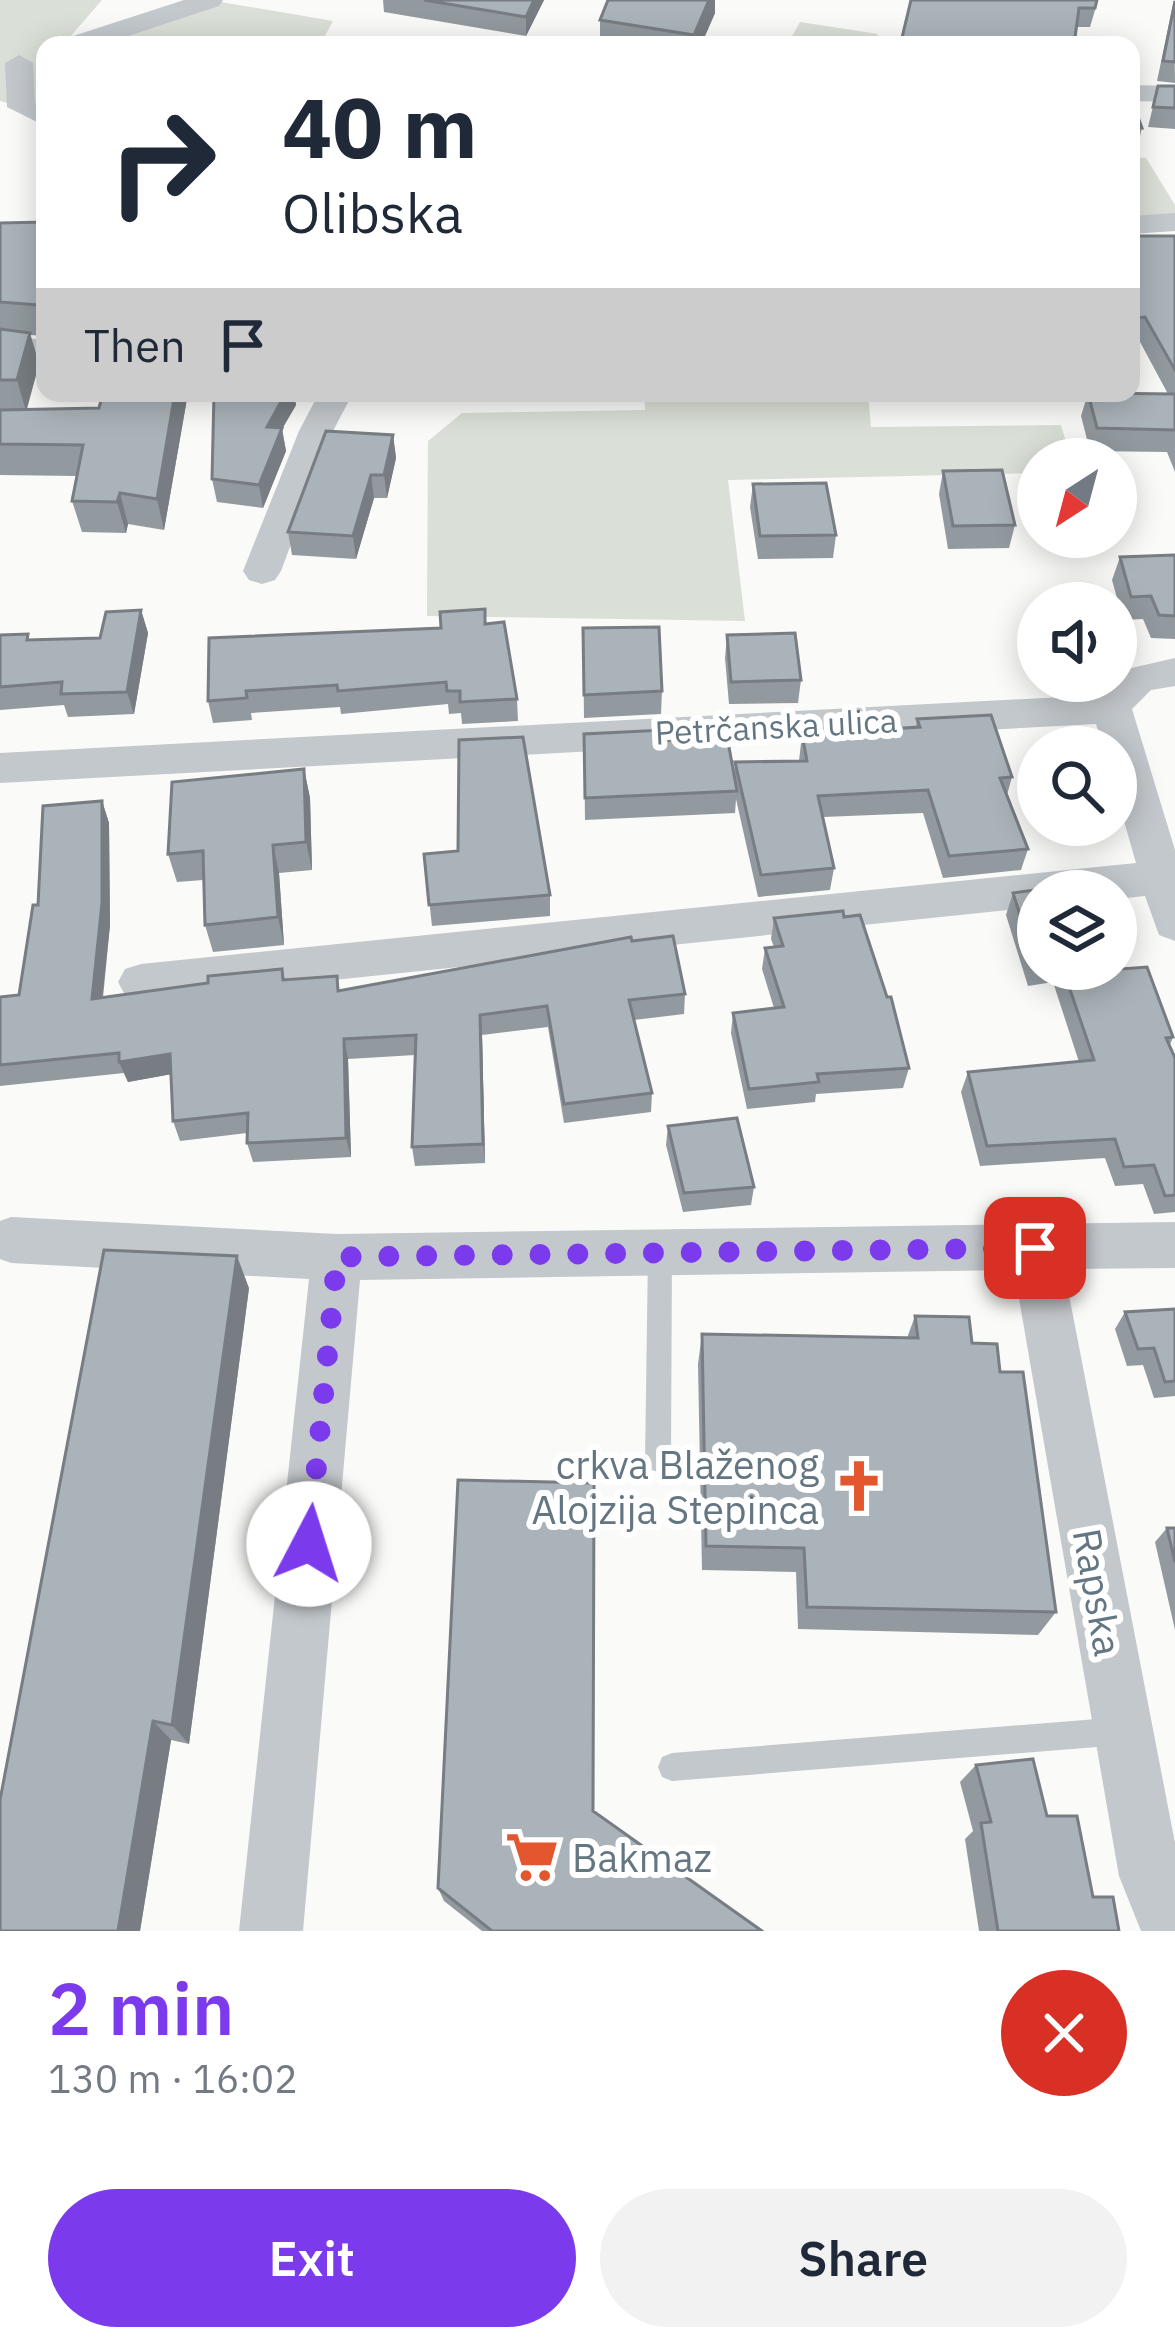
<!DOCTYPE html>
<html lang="en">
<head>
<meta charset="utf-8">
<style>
  body { margin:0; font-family:"IBM Plex Sans",sans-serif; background:#f2f2f3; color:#1f2937; height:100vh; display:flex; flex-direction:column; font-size:45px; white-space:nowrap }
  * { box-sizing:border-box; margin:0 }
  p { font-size:39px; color:#747a83 }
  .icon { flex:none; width:66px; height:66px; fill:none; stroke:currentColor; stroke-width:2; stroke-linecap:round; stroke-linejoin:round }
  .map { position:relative; height:1931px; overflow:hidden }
  .side { display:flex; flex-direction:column; background:#fff; flex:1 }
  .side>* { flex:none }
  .guide { position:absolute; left:36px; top:36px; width:1104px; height:366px; border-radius:24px; box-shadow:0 6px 30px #0003; background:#fff; color:#1f2937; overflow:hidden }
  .needle { width:78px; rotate:216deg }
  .controls { position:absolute; left:1017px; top:438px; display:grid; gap:24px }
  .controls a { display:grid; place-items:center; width:120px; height:120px; border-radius:50%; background:#fff; box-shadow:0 6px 30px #0003; font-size:60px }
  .pin { position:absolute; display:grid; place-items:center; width:102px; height:102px; color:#fff; margin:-51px; border-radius:24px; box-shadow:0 6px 18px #0006 }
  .me { position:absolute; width:132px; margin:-66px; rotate:5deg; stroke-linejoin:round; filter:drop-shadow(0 0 9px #0008) }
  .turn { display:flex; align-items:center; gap:42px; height:252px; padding:0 48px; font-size:54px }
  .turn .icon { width:156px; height:156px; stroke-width:2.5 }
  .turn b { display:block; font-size:84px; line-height:102px }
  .then { display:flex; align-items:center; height:114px; padding:0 48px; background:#0003; gap:24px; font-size:45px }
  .round { display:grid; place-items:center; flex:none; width:126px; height:126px; border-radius:63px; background:#f2f2f3 }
  .overview { display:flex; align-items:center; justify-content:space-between; height:204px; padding:0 48px }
  h1 { font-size:72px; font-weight:600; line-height:90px; color:#7c3aed }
  .action { display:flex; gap:24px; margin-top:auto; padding:24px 48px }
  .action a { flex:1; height:138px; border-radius:72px; background:#7c3aed; color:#fff; font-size:48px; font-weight:600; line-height:138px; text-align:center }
  .action a+a { background:#f2f2f3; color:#1f2937 }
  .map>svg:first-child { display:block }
  .green { fill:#dadfd7 }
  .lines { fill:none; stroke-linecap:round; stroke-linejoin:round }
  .lane { fill:#c3c8cc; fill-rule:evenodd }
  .street { fill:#c3c8cc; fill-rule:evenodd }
  .wall { fill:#929a9f }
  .shaded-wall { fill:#777d82 }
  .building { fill:#aab3b9; stroke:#777d82; stroke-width:3 }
  .route { stroke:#7c3aed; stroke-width:21; stroke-dasharray:0 37.8 }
  .labels { text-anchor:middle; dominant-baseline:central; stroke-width:12; stroke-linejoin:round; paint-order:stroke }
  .street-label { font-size:33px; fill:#657683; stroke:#fff }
  .near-poi-label { font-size:39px; fill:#657683; stroke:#fff; text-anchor:end }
  .near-street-label { font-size:39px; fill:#657683; stroke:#fff }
</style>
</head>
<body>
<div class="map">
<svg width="1175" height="1931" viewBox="0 0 1175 1931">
  <rect width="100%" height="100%" fill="#fafaf8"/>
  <path class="green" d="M0 0H102L63 45H45V114L0 101Z
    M209 0 333 21 320 45H74Z
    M800 22 878 34 873 45H787Z
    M1131 157 1146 158 1175 205V222L1131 225Z
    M644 393H868L871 427 1061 425 1071 459H1038V473L728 480 745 621 427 616 428 441 462 413 645 410Z"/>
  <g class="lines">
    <path class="lane" d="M660 1242 668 1245 672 1253 671 1460 667 1469 658 1472 649 1469 645 1460 648 1253 652 1245Z
      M1122 1717 1132 1721 1136 1731 1132 1741 1122 1745 672 1781 662 1777 658 1767 662 1757 672 1753Z"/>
    <path class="street" d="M184 0H223L219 6 101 45H60L64 39Z
      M19 55 33 63 35 103 45 107V126L7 107 5 63Z
      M1131 85 1175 86V102L1131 101Z
      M1175 213V231L1131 234V216Z
      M0 335 45 340V360L0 355Z
      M319 393H353L333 431 281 571 275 580 262 584 249 580 243 571 299 431Z
      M1175 658V686L1151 690 1132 709 1175 850V941L1159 935 1145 896 1116 899V891H1038V907L141 1000 125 995 118 982 125 969 141 964 1136 863 1116 793V747H1103L1096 724 0 783V753L1100 695 1123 670Z
      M11 1217 337 1234 1175 1222V1268L1064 1269 1175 1843V1931H1141L1119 1876 1014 1270 360 1280 303 1931H239L309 1279 11 1263 0 1259V1221Z"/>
  </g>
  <path class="wall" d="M383 0H544L526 36 384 12Z
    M608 0H715V13L701 45H600V20Z
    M911 0H1098L1090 27H1076L1074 45H900Z
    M1174 0 1175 83 1157 81Z
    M1158 86H1175V129L1148 127Z
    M1131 98 1142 128 1137 148H1131Z
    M45 222V336L30 335 39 364 27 409 99 408 188 393 164 530 128 524 126 533 82 532 72 501 77 476 0 475V223Z
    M1131 236H1175V472L1167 452 1090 451 1081 416 1088 393 1168 394 1139 340H1131Z
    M214 393H294L296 405 282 429 286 451 263 508 217 502 212 479Z
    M393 435 396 458 387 498H374L356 559 292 555 288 532Z
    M943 471 1015 525 1009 548 948 549 939 494Z
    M753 484 836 535 833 558 758 559 750 507Z
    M1175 555V639L1151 638 1143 619 1123 620 1112 580 1120 557Z
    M141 610 148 633 134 714 68 717 64 705 0 710V635L30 640 100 638Z
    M486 623 517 699 518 721 462 724 461 713 449 714 448 704 341 714 340 707 251 713 252 720 213 723 208 701 441 628Z
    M583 628 662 691 661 714 584 718Z
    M727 635 801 680 798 703 729 704 725 658Z
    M917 719 1012 777 1007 795 1028 849 1021 870 943 878 923 813 823 817 834 868 830 890 758 897 736 799 735 813 585 820 584 734 664 741 734 773 735 762 799 761 802 734 916 727Z
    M304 769 310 798 312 870 279 873 284 945 213 952 205 925 203 880 177 882 168 854Z
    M102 801 109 823 110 925 103 998 208 983 282 969 285 980 340 990 632 941 685 994 684 1014 634 1020 652 1093 651 1112 564 1123 548 1027 482 1035 485 1163 415 1166 412 1147 415 1055 348 1059 351 1157 253 1162 247 1143V1133L180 1141 173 1121 171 1074 128 1082 124 1073 0 1086V997L19 995 38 905Z
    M424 854 550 895V916L432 926Z
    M1038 891V969H1121L1173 1037 1170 1045 1175 1058V1212L1154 1214 1143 1184 1115 1186 1105 1158 980 1166 961 1092 968 1072 1079 1062 1053 982 1028 986 1006 915 1013 893Z
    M844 917 909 1068 903 1088 816 1094 815 1102 747 1109 731 1033 733 1013 774 1008 762 969 765 948 774 947 771 939 774 918Z
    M668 1126 754 1187 751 1205 683 1212 666 1145Z
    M249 1288 189 1744 171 1740 140 1931H0Z
    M1175 1309V1396L1154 1398 1143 1365 1127 1366 1115 1329 1125 1312Z
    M915 1316 972 1343 1000 1372 1056 1612 1038 1635 798 1629 796 1572 702 1570 698 1364 702 1334 907 1338Z
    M1167 1528H1175V1630L1155 1542Z
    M976 1765 1047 1816 1093 1897 1119 1931H979L965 1839 973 1831 960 1782Z
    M593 1811 762 1931H482L444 1901 438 1888Z"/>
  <path class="shaded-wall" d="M534 0H544L526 36V17Z
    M709 0H715V13L701 45H693L694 35Z
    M40 296 45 312V331L38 305Z
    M30 333 39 364 26 411 17 380Z
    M175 393H188L164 530 157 499Z
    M286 393H294L296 405 282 429 286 451 263 508 259 485 267 427Z
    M393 435 396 458 387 498 384 475Z
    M371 475 374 498 356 559 353 536Z
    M120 493 128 524 126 533 117 502Z
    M141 610 148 633 134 714 127 692Z
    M304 769 310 798 312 870 306 842Z
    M102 801 109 823 110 925 100 1019 92 999Z
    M273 845 279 873 284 945 278 917Z
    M480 1015 482 1035 485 1163 483 1144Z
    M344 1039 348 1059 351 1157 346 1138Z
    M170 1054 178 1073 128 1082 119 1062Z
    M237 1256 249 1288 189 1744 172 1725Z
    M153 1721 171 1740 140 1931H118Z"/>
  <path class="building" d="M424 0H534L526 17Z
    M608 0H709L694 35 600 20Z
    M911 0H1097L1095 8H1079L1074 45H933L901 42Z
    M1175 1V62L1163 61Z
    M1158 86H1175V108L1153 107Z
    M1131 98 1142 128H1131Z
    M45 222V295L40 296 38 305 0 302V223Z
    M1131 236H1175V370L1145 317 1136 318 1131 308Z
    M0 329 30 333 17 380H0Z
    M103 393H175L157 499 120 493 117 502 72 501 83 445 0 444V410L99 408Z
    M214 393H286L267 427 282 428 259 485 212 479Z
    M1088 393 1175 394V430L1097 428Z
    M326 431 393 435 384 475H371L353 536 288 532Z
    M1002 470 1015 525 953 526 943 471Z
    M826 483 836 535 760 536 753 484Z
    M1175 555V616L1159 615 1151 596 1131 597 1120 557Z
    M485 609V624L504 622 517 699 460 702V691H447L446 682 338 691 337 685 246 691 247 698 208 701 209 638 441 628 440 612Z
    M141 610 127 692 61 694 62 682 0 687V635L28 634 27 640 100 638 106 612Z
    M659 627 662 691 584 695 583 628Z
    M795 633 801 680 731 682 727 635Z
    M991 715 1012 777 1000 778 1028 849 949 856 928 790 818 796 834 868 761 875 735 762 807 761 802 734 920 727 917 719Z
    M664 730V741L727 736 737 791 585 798 584 734Z
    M523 737 550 895 429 905 424 854 458 851 459 740Z
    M304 769 306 842 273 845 278 917 205 925 203 851 168 854 172 782Z
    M102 801V903L92 999 208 983V976L282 969 283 980 337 976 338 991 631 937 632 941 673 936 685 994 629 1000 652 1093 564 1104 547 1006 480 1015 483 1144 412 1147 416 1035 344 1039 346 1138 247 1143 248 1113 173 1121 170 1054 119 1062V1053L0 1065V997L19 995 33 905H38L43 806Z
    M1089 883 1092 891H1038V964L1036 965 1013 893Z
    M843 911 844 917 860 915 887 997H891L909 1068 817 1074 819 1082 749 1089 733 1013 784 1007 765 948 783 946 774 918Z
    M1116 956 1121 969 1147 967 1173 1037 1166 1038 1175 1058V1195L1165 1196 1154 1165 1124 1167 1115 1139 987 1146 968 1072 1094 1060 1063 969H1116Z
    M737 1118 754 1187 684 1193 668 1126Z
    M104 1250 237 1256 172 1725 153 1721 118 1931H0V1800Z
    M1175 1309V1381L1165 1382 1154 1348 1138 1349 1125 1312Z
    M915 1316 969 1317 972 1343 997 1344 1000 1372H1023L1056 1612 807 1607 804 1548 706 1546 702 1334 918 1338Z
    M458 1480 594 1483 593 1811 762 1931H492L438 1888Z
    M1167 1528H1175V1562Z
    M1033 1759 1047 1816H1077L1093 1897H1113L1119 1931H998L981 1823 991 1822 976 1765Z"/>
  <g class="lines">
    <path class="route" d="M309 1544 337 1257 1035 1248"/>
  </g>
  <defs>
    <g id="church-bare" transform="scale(4.14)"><path d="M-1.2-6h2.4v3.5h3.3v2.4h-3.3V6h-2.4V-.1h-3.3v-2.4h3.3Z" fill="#e4572e" stroke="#fff" stroke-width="2.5" paint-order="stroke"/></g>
    <g id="supermarket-bare" transform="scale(4.14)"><path d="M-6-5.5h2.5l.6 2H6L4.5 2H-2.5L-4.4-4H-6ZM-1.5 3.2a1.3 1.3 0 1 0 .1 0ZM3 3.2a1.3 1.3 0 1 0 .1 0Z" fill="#e4572e" stroke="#fff" stroke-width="2.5" paint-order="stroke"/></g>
  </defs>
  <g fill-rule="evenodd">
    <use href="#church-bare" x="859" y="1486"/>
    <use href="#supermarket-bare" x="532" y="1857"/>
  </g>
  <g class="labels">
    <g class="street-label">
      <text transform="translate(776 726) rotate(-3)">Petrčanska ulica</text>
    </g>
    <g class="near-poi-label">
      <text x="819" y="1464">crkva Blaženog<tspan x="819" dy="45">Alojzija Stepinca</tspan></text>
      <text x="572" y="1857" text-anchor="start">Bakmaz</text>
    </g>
    <g class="near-street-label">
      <text transform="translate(1098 1592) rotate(80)">Rapska</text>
    </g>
  </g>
</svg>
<div class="controls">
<a><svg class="needle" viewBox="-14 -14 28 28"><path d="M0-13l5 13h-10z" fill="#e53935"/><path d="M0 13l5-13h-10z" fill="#747a83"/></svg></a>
<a><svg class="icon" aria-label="sound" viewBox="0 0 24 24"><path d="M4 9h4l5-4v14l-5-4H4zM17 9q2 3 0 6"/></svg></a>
<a><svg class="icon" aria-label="search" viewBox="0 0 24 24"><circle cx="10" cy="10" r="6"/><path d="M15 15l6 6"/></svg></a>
<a><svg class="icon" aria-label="layers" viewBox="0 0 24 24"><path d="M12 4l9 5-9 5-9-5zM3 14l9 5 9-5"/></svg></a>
</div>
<div class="pin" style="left:1035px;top:1248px;background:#d93025"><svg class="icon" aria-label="arrive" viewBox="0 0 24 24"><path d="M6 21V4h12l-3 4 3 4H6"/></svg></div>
<svg class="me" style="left:309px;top:1544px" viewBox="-20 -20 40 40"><circle r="19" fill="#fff"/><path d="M0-13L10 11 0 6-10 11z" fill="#7c3aed"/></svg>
<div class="guide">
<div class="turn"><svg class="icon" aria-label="right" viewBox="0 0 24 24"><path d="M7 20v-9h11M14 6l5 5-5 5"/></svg><div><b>40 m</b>Olibska</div></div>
<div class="then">Then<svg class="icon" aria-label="arrive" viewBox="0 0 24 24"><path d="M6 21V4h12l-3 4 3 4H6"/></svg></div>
</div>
</div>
<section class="side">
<div class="overview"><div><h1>2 min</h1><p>130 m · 16:02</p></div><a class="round" style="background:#d93025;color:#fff"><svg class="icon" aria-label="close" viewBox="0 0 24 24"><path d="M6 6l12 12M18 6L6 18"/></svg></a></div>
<div class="action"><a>Exit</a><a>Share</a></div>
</section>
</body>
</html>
